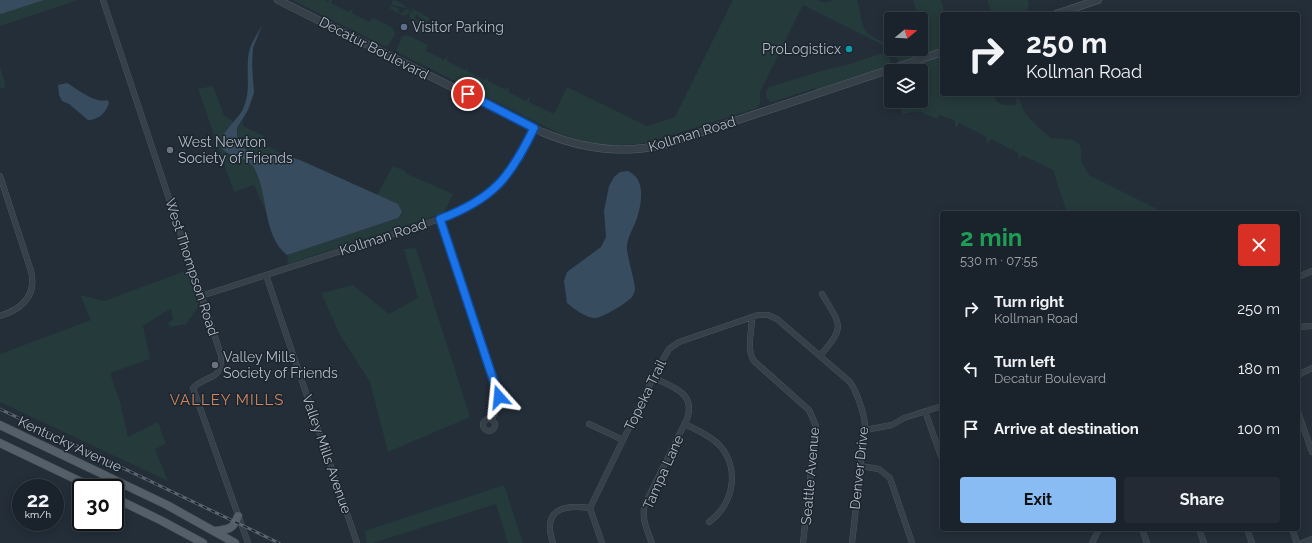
<!DOCTYPE html>
<html lang="en">
<head>
<meta charset="utf-8">
<style>
  body { margin:0; font-family:Raleway,sans-serif; background:#232a33; color:#f1f3f6; height:100vh; display:flex; flex-direction:column; font-size:15px; white-space:nowrap }
  * { box-sizing:border-box; margin:0 }
  p { font-size:13px; color:#9fa4a9 }
  .icon { flex:none; width:22px; height:22px; fill:none; stroke:currentColor; stroke-width:2; stroke-linecap:round; stroke-linejoin:round }
  .map { position:relative; flex:1; overflow:hidden }
  .side { position:absolute; left:940px; top:211px; width:360px; height:320px; display:flex; flex-direction:column; background:#1a222b; border-radius:4px; box-shadow:0 2px 10px #0003,0 0 0 1px #383f47 }
  .side>* { flex:none }
  .top-card { position:absolute; left:940px; top:12px; width:360px; height:84px; border-radius:4px; box-shadow:0 2px 10px #0003,0 0 0 1px #383f47; background:#1a222b; color:#f1f3f6; overflow:hidden }
  .needle { width:26px; rotate:72deg }
  .buttons { position:absolute; left:884px; top:12px; display:grid; gap:8px }
  .buttons a { display:grid; place-items:center; width:44px; height:44px; border-radius:4px; background:#1a222b; box-shadow:0 2px 10px #0003,0 0 0 1px #383f47; font-size:20px }
  .speed { position:absolute; left:12px; top:479px; display:flex; gap:8px; font-size:20px; font-weight:700; text-align:center }
  .speed>* { display:grid; place-content:center; width:52px; height:52px; border-radius:50%; background:#1a222b; box-shadow:0 2px 10px #0003,0 0 0 1px #383f47; line-height:1 }
  .speed small { font-size:10px; font-weight:400 }
  .speed .limit { border:2px solid #111; border-radius:6px; background:#fff; color:#111 }
  .pin { position:absolute; display:grid; place-items:center; width:34px; height:34px; color:#fff; margin:-17px; border:2px solid #fff; border-radius:50%; box-shadow:0 1px 4px #0007 }
  .me { position:absolute; width:44px; margin:-22px; rotate:342deg; stroke-linejoin:round; filter:drop-shadow(0 0 3px #0008) }
  .turn { display:flex; align-items:center; gap:14px; height:84px; padding:0 20px; font-size:18px }
  .turn .icon { width:52px; height:52px; stroke-width:2.5 }
  .turn b { display:block; font-size:28px; line-height:34px }
  .round { display:grid; place-items:center; flex:none; width:42px; height:42px; border-radius:4px; background:#232a33 }
  .head { display:flex; align-items:center; justify-content:space-between; height:68px; padding:0 20px }
  h1 { font-size:24px; font-weight:700; line-height:30px; color:#1e9e55 }
  .button { display:flex; gap:8px; margin-top:auto; padding:8px 20px }
  .button a { flex:1; height:46px; border-radius:4px; background:#89bcf3; color:#111; font-size:16px; font-weight:700; line-height:46px; text-align:center }
  .button a+a { background:#232a33; color:#f1f3f6 }
  ul { padding:0; list-style:none }
  li { display:flex; align-items:center; gap:12px; height:60px; padding:0 20px }
  li div { flex:1 }
  li b { display:block; font-size:15px }
  li em { font-style:normal }
  .map>svg:first-child { display:block }
  .green { fill:#253a3a }
  .water { fill:#374c5f }
  .lines { fill:none; stroke-linecap:round; stroke-linejoin:round }
  .minor-casing { stroke:#545e67; stroke-width:6 }
  .tertiary-casing { stroke:#545e67; stroke-width:8 }
  .primary-casing { stroke:#404952; stroke-width:9 }
  .minor { stroke:#364049; stroke-width:5.5 }
  .tertiary { stroke:#364049; stroke-width:7 }
  .primary { stroke:#545f69; stroke-width:8 }
  .rail-casing { stroke:#586570; stroke-width:3 }
  .rail { stroke:#1c252e; stroke-width:1.5; stroke-dasharray:4.5; stroke-linecap:butt }
  .route-casing { stroke:#114b97; stroke-width:10 }
  .route { stroke:#1a73e8; stroke-width:7 }
  .service-dot { fill:#5c6f8a; stroke:#1c252e; stroke-width:1.5 }
  .culture-dot { fill:#0f9aa8; stroke:#1c252e; stroke-width:1.5 }
  .worship-dot { fill:#6b7280; stroke:#1c252e; stroke-width:1.5 }
  .labels { text-anchor:middle; dominant-baseline:central; stroke-width:3; stroke-linejoin:round; paint-order:stroke }
  .poi-label { font-size:14px; fill:#b1bbc5; stroke:#1c252e; text-anchor:start }
  .street-label { font-size:14px; fill:#b1bbc5; stroke:#1c252e }
  .neighbourhood-label { font-size:15px; letter-spacing:1px; fill:#ce8763; stroke:#1c252e }
</style>
</head>
<body>
<div class="map">
<svg width="1312" height="543" viewBox="0 0 1312 543">
  <rect width="100%" height="100%" fill="#232e39"/>
  <path class="green" d="M44 0H78L0 26V13Z
    M292 0H325L328 2 329 0H332L331 3 349 12 353 8 352 13 369 22 373 18 393 28 395 34 389 45 384 46Z
    M393 0H395L410 9 391 5Z
    M733 0H818C824 5 830 0 837 0 844 0 850 0 857 0 861 9 860 22 866 31 871 38 884 41 891 45V49L803 5 760 92V103L757 108 656 140 638 144 618 145H603L584 142 558 133 399 53 396 50 402 37 407 35 428 45 426 51 444 60 448 55 447 61 465 70 468 66 467 71 485 80 489 76 488 81 506 90 510 86 508 92 526 101 530 96 529 102 554 114 567 87 647 126 675 117Z
    M913 0H941L945 14H942V48L899 62 891 49H898L909 54C934 50 921 35 921 19H919Z
    M987 0H1028L1029 3 1027 14H992Z
    M390 6 398 8 399 12 401 13 403 12 406 9 410 11 408 14 404 16 389 8Z
    M413 9 430 18 427 23 412 11Z
    M411 11 416 14 415 20 421 19 426 25 422 34 417 32 419 24 411 19 409 15Z
    M879 54C887 53 891 58 891 65L816 91 815 88 772 102C765 101 764 92 769 87L821 71 850 64Z
    M942 55V94H995L994 96C998 107 1006 105 1016 105L1017 94 1025 113 1038 127 1051 138 1074 140 1080 145 1081 149V162L1089 175 1165 213H1067L1053 170 1022 155 1020 158H1018L1019 154 1013 150 1015 145 1012 150 991 139 988 143 986 142 987 137 959 123 957 127H955V121L940 115 937 119 918 111 903 114 901 111 897 101H921V71H901L906 70 914 65Z
    M0 66 6 87 0 89Z
    M213 86 224 115 234 122 227 129 221 146C231 160 238 154 248 161 259 168 265 203 268 216L254 185 234 192 198 89Z
    M243 120V126L264 136 262 145 276 150 282 155C267 155 256 154 242 147 235 136 235 130 243 120Z
    M393 166 405 171 407 174 453 194 444 213 288 264 287 255 398 218 393 202 377 195Z
    M416 248 470 417 388 452 370 382 340 335 321 293 353 285 389 314 418 298 404 249Z
    M188 270 199 306 186 324 170 327 168 323 173 320 171 308 143 326 150 359 110 373 120 402 128 437 158 422 166 444 155 449 168 481 0 402V354L91 320 80 295 104 301Z
    M504 485 523 543H508L496 504 373 543H367L365 531Z"/>
  <path class="water" d="M0 0H44L1 14 0 13Z
    M262 25 253 48 252 65 254 93 248 110 237 128V135L242 147 251 152 265 155H282L300 160 398 204 402 212 398 218 287 255C262 235 269 195 254 168 246 154 223 158 221 145 220 132 238 120 243 109 252 89 245 73 249 52 251 43 258 33 262 25Z
    M67 83C77 89 96 104 107 100L109 102C107 112 99 120 88 120L69 104 62 101 59 95 58 85Z
    M628 171C646 179 642 202 637 218 634 227 628 236 627 245 626 254 634 277 635 288 635 291 634 294 632 297 627 303 601 319 594 318 586 318 573 308 567 303L564 281 567 272 601 247 606 237 604 211 609 186 614 177 620 172Z"/>
  <g class="lines">
    <g class="minor-casing">
      <path id="minor" d="M103 0 221 355C222 382 208 373 193 388L248 543
        M0 176 31 271C37 296 22 309 0 316
        M440 219 499 397V403L492 419
        M266 275 357 543
        M1298 277 1312 271
        M201 296 440 219C493 200 510 178 534 128
        M752 317C752 332 746 349 754 361L809 410 816 426 803 543
        M1298 327 1312 326
        M820 356C845 326 842 327 822 294
        M1298 375 1312 368
        M925 411 942 459
        M1298 412 1312 452
        M483 425a6 6 0 1 1 12 0a6 6 0 1 1-12 0Z
        M589 424 623 440
        M685 424C695 429 707 434 716 442 741 464 735 504 709 522
        M865 430 892 425 904 418 942 406
        M860 466 879 469 890 478 912 543
        M590 508 657 370 669 349 679 342 758 315H768L777 319 850 382C857 392 864 413 865 425L852 543
        M590 508 602 543
        M1142 529 1147 543
        M1199 529 1204 543
        M1247 529 1252 543
        M1292 529 1297 543
        M553 543C542 510 562 504 590 508
        M652 543C647 530 641 518 645 504L687 419C696 393 673 387 654 378
        M1092 543 1099 529
        M1302 543 1312 539"/>
    </g>
    <g class="tertiary-casing">
      <path id="tertiary" d="M278 0 542 132C582 149 623 155 666 144L942 52
        M1056 14 1098 0"/>
    </g>
    <g class="primary-casing">
      <path id="primary" d="M0 425 167 505 235 543
        M0 443 94 488
        M115 498 162 521 203 543
        M215 531C228 529 233 530 238 516"/>
    </g>
    <use href="#minor" class="minor"/>
    <use href="#tertiary" class="tertiary"/>
    <use href="#primary" class="primary"/>
    <g class="rail-casing">
      <path id="rail" d="M0 409 279 543"/>
    </g>
    <use href="#rail" class="rail"/>
  </g>
  <g class="lines">
    <g class="route-casing">
      <path id="route" d="M468 94 534 128C510 178 493 199 440 219L499 397"/>
    </g>
    <use href="#route" class="route"/>
  </g>
  <circle class="service-dot" cx="404" cy="27" r="4"/>
  <circle class="culture-dot" cx="849" cy="49" r="4"/>
  <g class="worship-dot">
    <circle cx="170" cy="150" r="4"/>
    <circle cx="215" cy="365" r="4"/>
  </g>
  <g class="labels">
    <g class="poi-label">
      <text x="412" y="27">Visitor Parking</text>
      <text x="841" y="49" text-anchor="end">ProLogisticx</text>
      <text x="178" y="142">West Newton<tspan x="178" dy="16">Society of Friends</tspan></text>
      <text x="223" y="357">Valley Mills<tspan x="223" dy="16">Society of Friends</tspan></text>
    </g>
    <g class="street-label">
      <text transform="translate(374 48) rotate(27)">Decatur Boulevard</text>
      <text transform="translate(692 134) rotate(-17)">Kollman Road</text>
      <text transform="translate(383 237) rotate(-18)">Kollman Road</text>
      <text transform="translate(192 267) rotate(72)">West Thompson Road</text>
      <text transform="translate(645 395) rotate(-64)">Topeka Trail</text>
      <text transform="translate(70 444) rotate(25)">Kentucky Avenue</text>
      <text transform="translate(327 454) rotate(71)">Valley Mills Avenue</text>
      <text transform="translate(859 468) rotate(-84)">Denver Drive</text>
      <text transform="translate(663 472) rotate(-66)">Tampa Lane</text>
      <text transform="translate(810 476) rotate(-85)">Seattle Avenue</text>
    </g>
    <g class="neighbourhood-label">
      <text x="227" y="400">VALLEY MILLS</text>
    </g>
  </g>
</svg>
<div class="buttons">
<a><svg class="needle" viewBox="-14 -14 28 28"><path d="M0-13l5 13h-10z" fill="#e53935"/><path d="M0 13l5-13h-10z" fill="#9fa4a9"/></svg></a>
<a><svg class="icon" aria-label="layers" viewBox="0 0 24 24"><path d="M12 4l9 5-9 5-9-5zM3 14l9 5 9-5"/></svg></a>
</div>
<div class="speed"><div>22<small>km/h</small></div><div class="limit">30</div></div>
<div class="pin" style="left:468px;top:94px;background:#d93025"><svg class="icon" aria-label="arrive" viewBox="0 0 24 24"><path d="M6 21V4h12l-3 4 3 4H6"/></svg></div>
<svg class="me" style="left:499px;top:397px" viewBox="-20 -20 40 40"><path d="M0-17L14 15 0 8-14 15z" fill="#1a73e8" stroke="#fff" stroke-width="4"/></svg>
<div class="top-card">
<div class="turn"><svg class="icon" aria-label="right" viewBox="0 0 24 24"><path d="M7 20v-9h11M14 6l5 5-5 5"/></svg><div><b>250 m</b>Kollman Road</div></div>
</div>
<section class="side">
<div class="head"><div><h1>2 min</h1><p>530 m · 07:55</p></div><a class="round" style="background:#d93025;color:#fff"><svg class="icon" aria-label="close" viewBox="0 0 24 24"><path d="M6 6l12 12M18 6L6 18"/></svg></a></div>
<ul>
<li><svg class="icon" aria-label="right" viewBox="0 0 24 24"><path d="M7 20v-9h11M14 6l5 5-5 5"/></svg><div><b>Turn right</b><p>Kollman Road</p></div><em>250 m</em></li>
<li><svg class="icon" aria-label="left" viewBox="0 0 24 24"><path d="M17 20v-9H6M10 6l-5 5 5 5"/></svg><div><b>Turn left</b><p>Decatur Boulevard</p></div><em>180 m</em></li>
<li><svg class="icon" aria-label="arrive" viewBox="0 0 24 24"><path d="M6 21V4h12l-3 4 3 4H6"/></svg><div><b>Arrive at destination</b></div><em>100 m</em></li>
</ul>
<div class="button"><a>Exit</a><a>Share</a></div>
</section>
</div>
</body>
</html>
